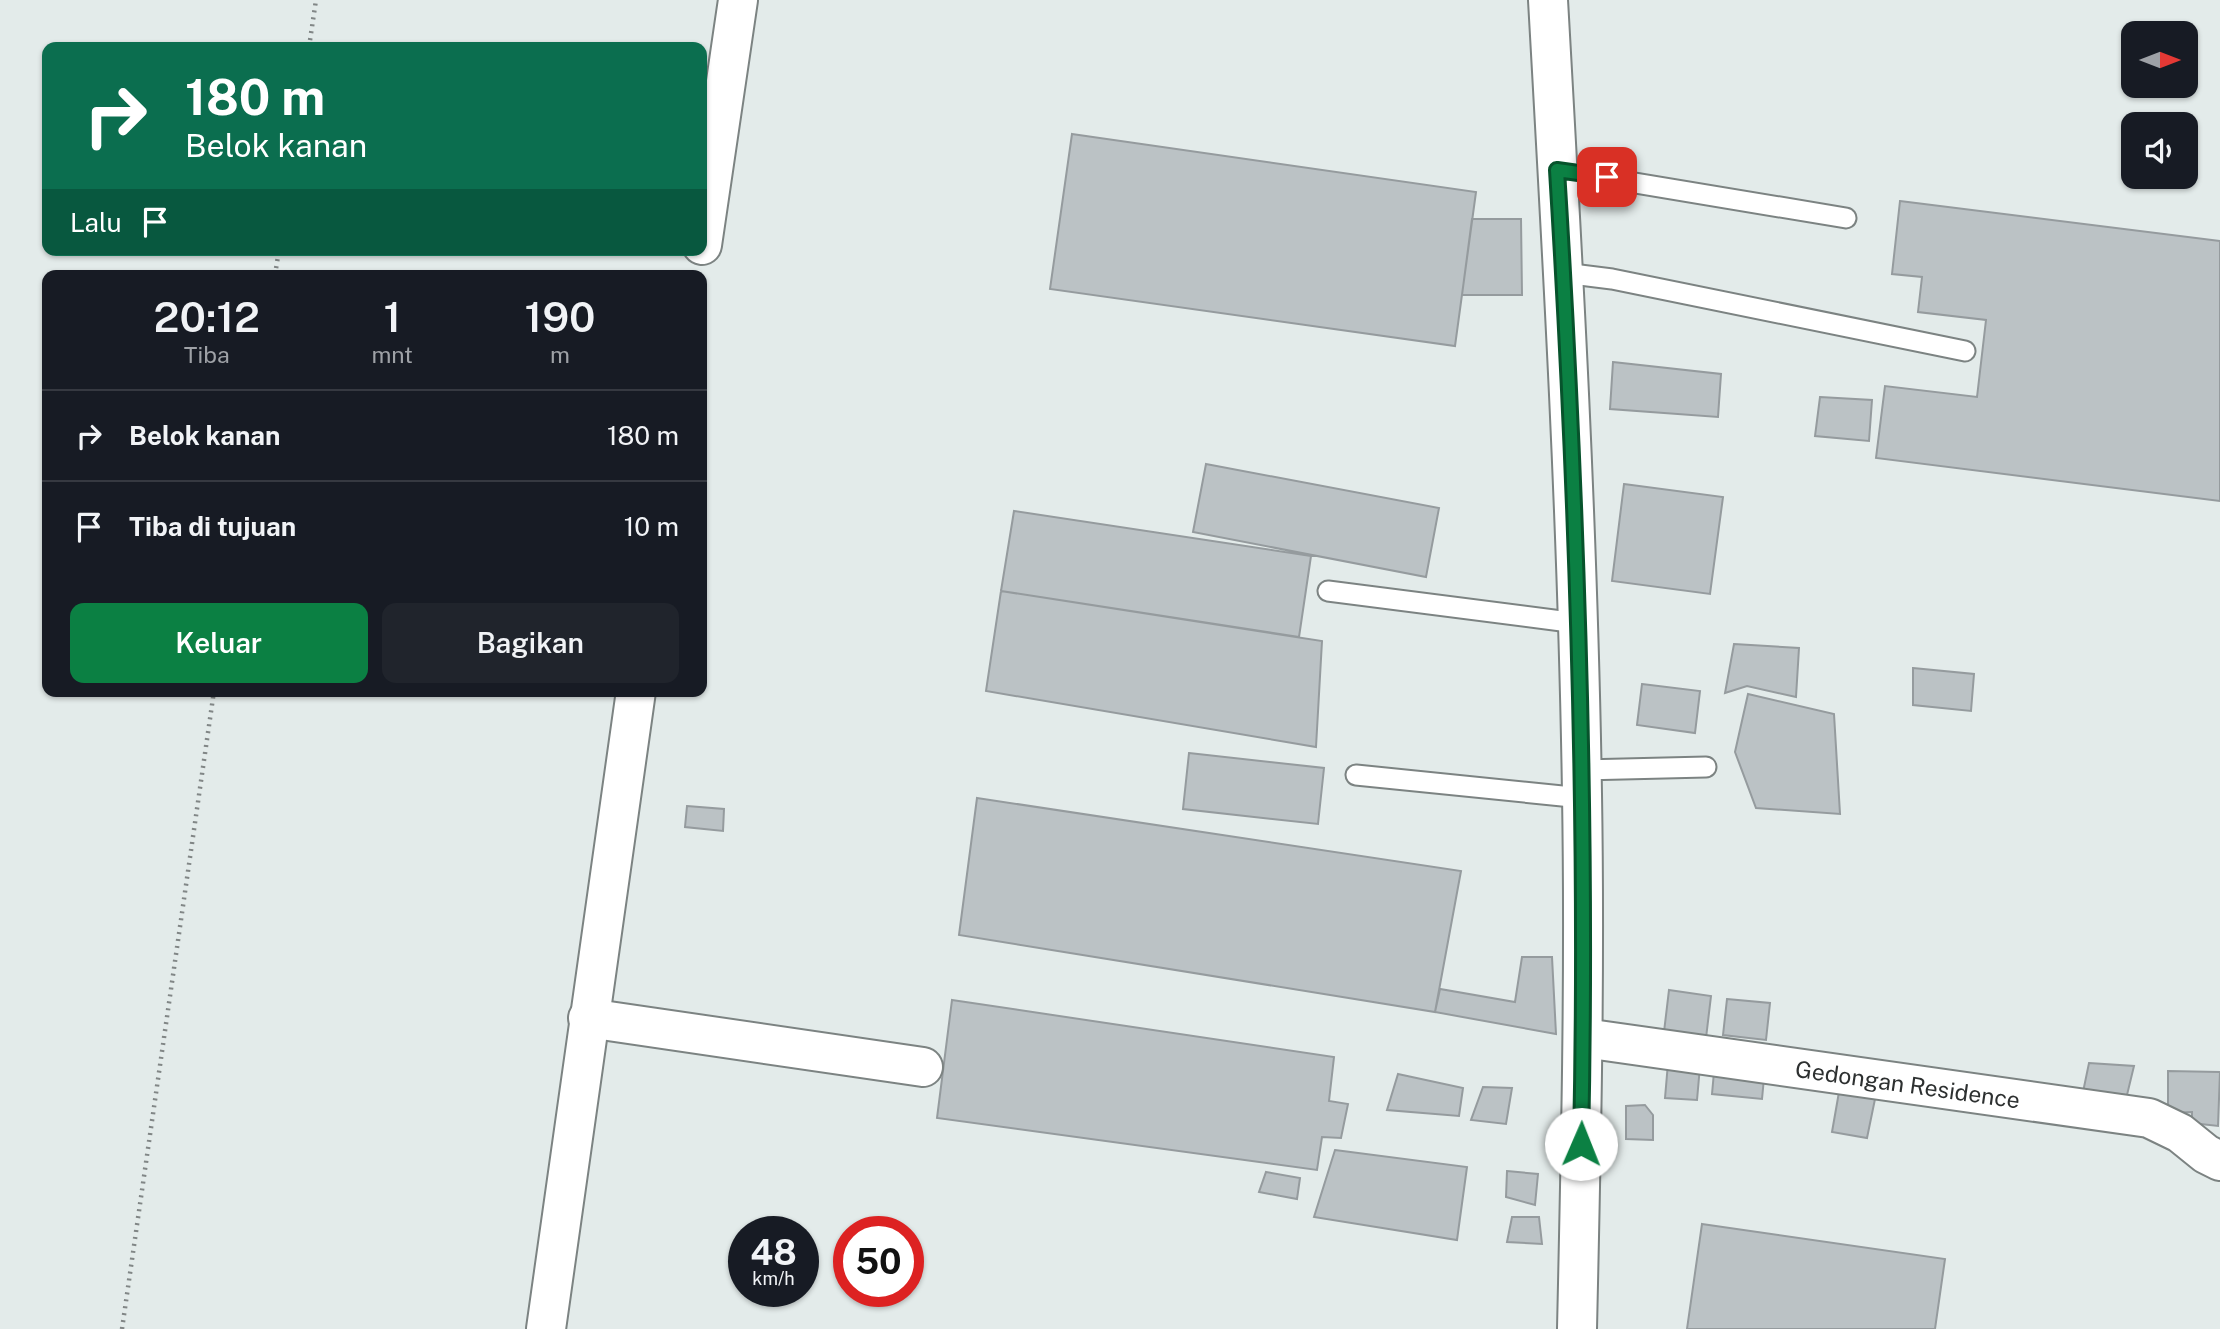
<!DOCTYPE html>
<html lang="id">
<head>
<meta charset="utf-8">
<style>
  body { margin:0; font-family:"Public Sans",sans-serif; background:#20242c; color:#f1f3f6; height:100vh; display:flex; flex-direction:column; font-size:26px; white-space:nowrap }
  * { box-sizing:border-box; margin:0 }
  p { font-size:23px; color:#9ea1a6 }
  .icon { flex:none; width:38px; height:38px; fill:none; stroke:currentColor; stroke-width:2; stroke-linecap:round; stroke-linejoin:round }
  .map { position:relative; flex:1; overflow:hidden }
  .side { position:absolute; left:42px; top:270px; width:665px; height:427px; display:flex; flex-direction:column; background:#171b24; border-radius:14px; box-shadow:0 2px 5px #0004 }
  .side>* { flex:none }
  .top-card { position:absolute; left:42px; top:42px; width:665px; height:214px; border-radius:14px; box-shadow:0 2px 5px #0004; background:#0b6e4f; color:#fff; overflow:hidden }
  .needle { width:46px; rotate:90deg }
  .controls { position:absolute; left:2121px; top:21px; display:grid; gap:14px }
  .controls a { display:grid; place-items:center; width:77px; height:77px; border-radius:14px; background:#171b24; box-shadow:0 2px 5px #0004; font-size:35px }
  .speed { position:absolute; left:728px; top:1216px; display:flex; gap:14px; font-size:35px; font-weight:700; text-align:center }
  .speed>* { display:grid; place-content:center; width:91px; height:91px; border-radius:50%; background:#171b24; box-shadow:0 2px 5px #0004; line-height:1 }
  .speed small { font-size:18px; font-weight:400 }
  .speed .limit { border:10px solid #d22; background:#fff; color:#111 }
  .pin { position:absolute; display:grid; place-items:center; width:60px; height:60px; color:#fff; margin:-30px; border-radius:14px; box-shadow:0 4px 10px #0006 }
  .me { position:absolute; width:77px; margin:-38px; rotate:1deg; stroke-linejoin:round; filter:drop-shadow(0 0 5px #0008) }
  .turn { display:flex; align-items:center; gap:24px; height:147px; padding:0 28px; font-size:32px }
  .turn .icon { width:91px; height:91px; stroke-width:2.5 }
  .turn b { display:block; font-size:49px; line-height:60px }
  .then { display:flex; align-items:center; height:66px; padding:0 28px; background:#0003; gap:14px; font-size:26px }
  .eta { display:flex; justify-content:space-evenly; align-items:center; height:119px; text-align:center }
  .eta b { font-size:42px; font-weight:600; line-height:49px }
  .primary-button { display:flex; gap:14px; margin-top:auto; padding:14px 28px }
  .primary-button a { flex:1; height:80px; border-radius:14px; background:#0b8043; color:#fff; font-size:28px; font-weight:600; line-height:80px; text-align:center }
  .primary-button a+a { background:#20242c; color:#f1f3f6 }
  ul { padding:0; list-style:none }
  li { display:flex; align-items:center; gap:21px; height:91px; padding:0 28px; border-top:2px solid #363941 }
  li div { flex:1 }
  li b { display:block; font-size:26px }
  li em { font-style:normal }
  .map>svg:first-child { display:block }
  .building { fill:#bbc2c5; stroke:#959b9e; stroke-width:2 }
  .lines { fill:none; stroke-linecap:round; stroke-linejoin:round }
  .service-casing { stroke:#7c8382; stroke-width:23 }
  .minor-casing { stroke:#7c8382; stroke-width:42 }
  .secondary-casing { stroke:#7c8382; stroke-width:42 }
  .path { stroke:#818686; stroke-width:4.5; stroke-dasharray:2 5; stroke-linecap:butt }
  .service { stroke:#fff; stroke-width:19 }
  .minor { stroke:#fff; stroke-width:38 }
  .secondary { stroke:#fff; stroke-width:38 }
  .route-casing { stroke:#07532c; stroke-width:18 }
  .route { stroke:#0b8043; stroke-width:12 }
  .labels { text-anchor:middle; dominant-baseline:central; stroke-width:5; stroke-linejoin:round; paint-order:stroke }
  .street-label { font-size:23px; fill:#2d3030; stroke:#f0f8f7 }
</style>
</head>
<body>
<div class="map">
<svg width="2220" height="1329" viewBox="0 0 2220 1329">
  <rect width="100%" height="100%" fill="#e3ebea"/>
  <path class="building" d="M1072 134 1476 192 1455 346 1050 289Z
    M1900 201 2220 241V501L1876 458 1885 386 1977 397 1986 320 1918 312 1922 277 1892 274Z
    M1472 219H1521L1522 295H1462Z
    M1613 362 1721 374 1718 417 1610 409Z
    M1820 397 1872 400 1869 441 1815 436Z
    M1206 464 1439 508 1426 577 1193 532Z
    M1624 484 1723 497 1710 594 1612 581Z
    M1014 511 1311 556 1299 637 1001 591Z
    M1001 591 1322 641 1316 747 986 691Z
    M1734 644 1799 648 1796 697 1747 686 1725 693Z
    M1913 668 1974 674 1971 711 1913 705Z
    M1642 684 1700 691 1695 733 1637 725Z
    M1748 694 1834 714 1840 814 1756 808 1735 752Z
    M1189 753 1324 768 1318 824 1183 809Z
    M977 798 1461 871 1435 1012 959 935Z
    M687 806 724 809 723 831 685 827Z
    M1522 957H1552L1556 1034 1435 1012 1440 989 1515 1002Z
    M1669 990 1711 996 1706 1038 1664 1032Z
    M1727 999 1770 1003 1766 1040 1723 1035Z
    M952 1000 1334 1057 1329 1101 1348 1104 1341 1138 1322 1137 1317 1170 937 1118Z
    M1668 1063 1700 1066 1697 1100 1665 1098Z
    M2089 1063 2134 1066 2127 1095 2083 1092Z
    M2168 1071 2220 1072 2218 1126 2192 1123V1112L2168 1113Z
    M1714 1072 1764 1078 1762 1099 1712 1094Z
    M1398 1074 1463 1088 1459 1116 1387 1110Z
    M1483 1087 1512 1088 1506 1124 1471 1120Z
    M1839 1092 1875 1099 1867 1138 1832 1132Z
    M1645 1105 1653 1115V1140L1626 1139V1106Z
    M1335 1150 1467 1167 1457 1240 1314 1217Z
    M1507 1171 1538 1174 1535 1205 1506 1197Z
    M1266 1172 1300 1178 1297 1199 1259 1192Z
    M1512 1217H1539L1542 1244 1507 1242Z
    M1702 1224 1945 1259 1935 1329H1687Z"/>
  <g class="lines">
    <g class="service-casing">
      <path id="service" d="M1557 170 1846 218
        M1564 273 1612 279 1965 351
        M1328 591 1577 623
        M1582 770 1706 767
        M1356 775 1582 798"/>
    </g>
    <g class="minor-casing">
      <g id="minor">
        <path d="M702 245 738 0"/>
        <path d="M588 1018 923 1067"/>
        <path id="s1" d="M1584 1038 2149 1118 2180 1133 2206 1154 2220 1161"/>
        <path d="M546 1329 636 691"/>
      </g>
    </g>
    <g class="secondary-casing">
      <path id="secondary" d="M1548 0C1563 265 1578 529 1582 794 1585 973 1581 1151 1577 1329"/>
    </g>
    <path class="path" d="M309 47 316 0
      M275 275 279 250
      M122 1329 214 691"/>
    <use href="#service" class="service"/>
    <use href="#minor" class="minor"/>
    <use href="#secondary" class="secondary"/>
  </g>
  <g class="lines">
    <g class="route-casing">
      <path id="route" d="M1581 1144C1588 819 1577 494 1557 170L1607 177"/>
    </g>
    <use href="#route" class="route"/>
  </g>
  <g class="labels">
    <g class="street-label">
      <text stroke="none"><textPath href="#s1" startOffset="327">Gedongan Residence</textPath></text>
    </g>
  </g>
</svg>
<div class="controls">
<a><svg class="needle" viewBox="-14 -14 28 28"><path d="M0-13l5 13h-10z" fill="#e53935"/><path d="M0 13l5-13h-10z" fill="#9ea1a6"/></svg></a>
<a><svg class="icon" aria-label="sound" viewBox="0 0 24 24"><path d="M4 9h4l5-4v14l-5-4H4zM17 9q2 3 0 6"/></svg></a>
</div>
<div class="speed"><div>48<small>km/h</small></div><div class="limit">50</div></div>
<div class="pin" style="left:1607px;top:177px;background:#d93025"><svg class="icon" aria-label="arrive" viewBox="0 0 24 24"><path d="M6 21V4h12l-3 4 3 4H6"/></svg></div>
<svg class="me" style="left:1581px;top:1144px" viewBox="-20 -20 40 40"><circle r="19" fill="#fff"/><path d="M0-13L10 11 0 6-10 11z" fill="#0b8043"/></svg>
<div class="top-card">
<div class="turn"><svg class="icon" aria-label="right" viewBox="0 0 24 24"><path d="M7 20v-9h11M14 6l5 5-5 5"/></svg><div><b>180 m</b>Belok kanan</div></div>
<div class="then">Lalu<svg class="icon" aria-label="arrive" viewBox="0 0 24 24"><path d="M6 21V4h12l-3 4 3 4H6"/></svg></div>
</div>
<section class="side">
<div class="eta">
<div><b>20:12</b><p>Tiba</p></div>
<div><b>1</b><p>mnt</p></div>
<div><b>190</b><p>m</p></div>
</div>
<ul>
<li><svg class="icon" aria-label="right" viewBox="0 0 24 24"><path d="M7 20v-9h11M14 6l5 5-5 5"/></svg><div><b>Belok kanan</b></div><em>180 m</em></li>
<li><svg class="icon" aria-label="arrive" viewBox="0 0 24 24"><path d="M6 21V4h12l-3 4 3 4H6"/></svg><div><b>Tiba di tujuan</b></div><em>10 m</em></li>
</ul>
<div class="primary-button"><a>Keluar</a><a>Bagikan</a></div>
</section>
</div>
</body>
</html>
